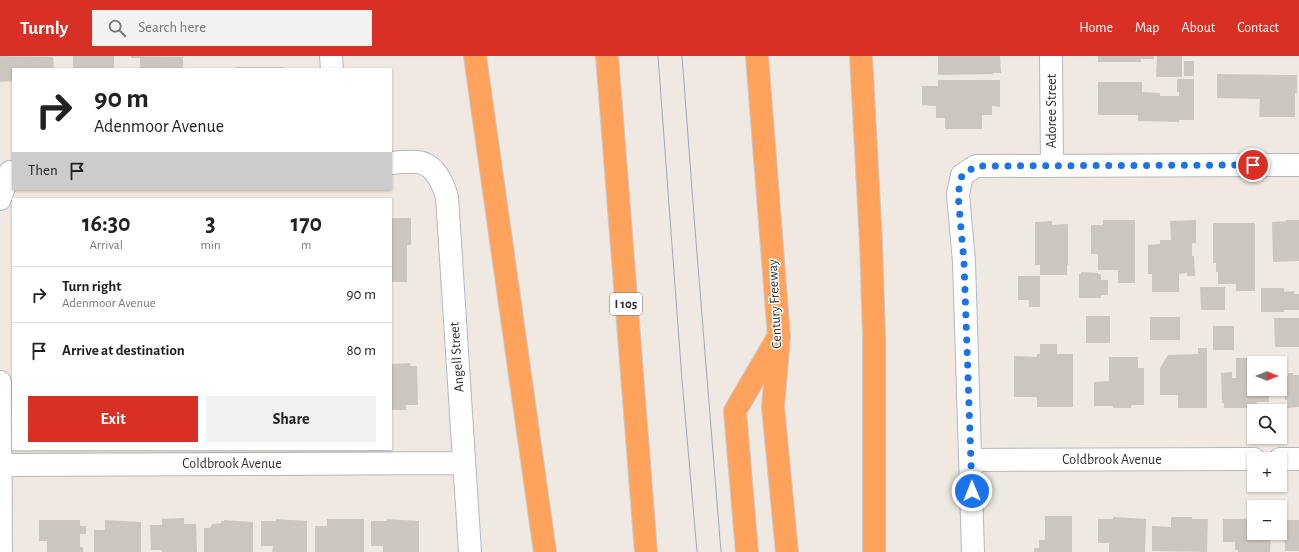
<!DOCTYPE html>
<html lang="en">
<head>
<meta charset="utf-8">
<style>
  body { margin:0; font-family:"Alegreya Sans",sans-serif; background:#f2f2f2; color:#222; height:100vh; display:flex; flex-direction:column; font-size:15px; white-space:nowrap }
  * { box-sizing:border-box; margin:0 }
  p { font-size:13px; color:#767676 }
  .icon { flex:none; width:22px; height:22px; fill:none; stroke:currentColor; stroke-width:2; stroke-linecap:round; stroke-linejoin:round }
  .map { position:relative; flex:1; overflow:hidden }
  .drawer { position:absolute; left:12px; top:142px; width:380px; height:252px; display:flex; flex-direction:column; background:#fff; border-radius:0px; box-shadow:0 1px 3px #0004 }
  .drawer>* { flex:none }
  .hud { position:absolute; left:12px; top:12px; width:380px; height:122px; border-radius:0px; box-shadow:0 1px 3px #0004; background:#fff; color:#222; overflow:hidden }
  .needle { width:26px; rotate:90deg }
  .tools { position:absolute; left:1247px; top:300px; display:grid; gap:8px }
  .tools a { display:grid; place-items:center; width:40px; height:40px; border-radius:0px; background:#fff; box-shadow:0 1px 3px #0004; font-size:20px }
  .pin { position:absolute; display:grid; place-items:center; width:34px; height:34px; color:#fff; margin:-17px; border:2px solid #fff; border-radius:50%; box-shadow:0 1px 4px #0007 }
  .me { position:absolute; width:44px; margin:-22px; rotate:359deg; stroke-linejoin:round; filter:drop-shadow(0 0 3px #0008) }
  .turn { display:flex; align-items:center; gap:14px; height:84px; padding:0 16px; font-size:18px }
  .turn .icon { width:52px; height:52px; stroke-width:2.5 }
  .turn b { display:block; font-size:28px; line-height:34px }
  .then { display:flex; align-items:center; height:38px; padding:0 16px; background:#0003; gap:8px; font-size:15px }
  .eta { display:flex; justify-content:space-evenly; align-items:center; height:68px; text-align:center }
  .eta b { font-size:24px; font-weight:700; line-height:28px }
  .primary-button { display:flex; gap:8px; margin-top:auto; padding:8px 16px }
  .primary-button a { flex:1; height:46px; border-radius:0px; background:#d93025; color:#fff; font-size:16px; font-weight:700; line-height:46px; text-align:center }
  .primary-button a+a { background:#f2f2f2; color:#222 }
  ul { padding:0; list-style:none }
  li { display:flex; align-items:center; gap:12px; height:56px; padding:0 16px; border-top:1px solid #e0e0e0 }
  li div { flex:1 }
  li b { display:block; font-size:15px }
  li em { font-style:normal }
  header { display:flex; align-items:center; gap:24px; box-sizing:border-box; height:56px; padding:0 20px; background:#d93025; color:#fff }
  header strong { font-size:19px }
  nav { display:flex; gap:22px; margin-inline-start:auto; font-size:14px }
  .search { width:280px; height:36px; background:#f2f2f2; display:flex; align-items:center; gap:10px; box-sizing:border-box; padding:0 14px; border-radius:0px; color:#767676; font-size:15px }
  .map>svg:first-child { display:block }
  .building { fill:#cbc7bf }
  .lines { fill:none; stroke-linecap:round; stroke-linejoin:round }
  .minor-casing { stroke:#b4b7c1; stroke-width:24 }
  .highway-casing { stroke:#c9c9c9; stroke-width:24 }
  .minor { stroke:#fff; stroke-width:22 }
  .highway { stroke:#ffa35c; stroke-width:22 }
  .tram { stroke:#a3a6b8; stroke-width:1 }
  .route { stroke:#1a73e8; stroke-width:7; stroke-dasharray:0 12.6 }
  .labels { text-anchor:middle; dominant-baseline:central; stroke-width:3; stroke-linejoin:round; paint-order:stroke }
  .shield { fill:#fff; stroke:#6d6d6d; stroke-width:1 }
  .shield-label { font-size:13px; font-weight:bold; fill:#2e2e2e }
  .street-label { font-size:14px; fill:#2e2e2e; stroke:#fff }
</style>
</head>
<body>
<header>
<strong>Turnly</strong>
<div class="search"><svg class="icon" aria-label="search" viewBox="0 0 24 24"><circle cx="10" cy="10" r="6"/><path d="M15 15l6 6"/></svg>Search here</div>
<nav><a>Home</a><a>Map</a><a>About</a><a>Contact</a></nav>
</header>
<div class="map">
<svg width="1299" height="496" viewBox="0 0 1299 496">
  <rect width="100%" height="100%" fill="#efe9e1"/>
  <path class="building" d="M0 0 53 1 54 13H13V25L0 26Z
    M73 0H114V13H73Z
    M131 0 183 1V13H140V2H131Z
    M938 0H1000L1001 17H993V18L938 19Z
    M1098 0H1154V3H1141V6H1098Z
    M1157 0H1182V21H1156Z
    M1184 5H1194V20H1184Z
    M236 11H283V13H236Z
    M1217 18 1297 19V37H1295V61H1259L1260 43 1217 42Z
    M1177 23H1194V64H1179V66L1138 65V59H1098V26H1142V36L1160 37V40H1179V36H1177Z
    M938 24H1000V51L992 50V59H982V73H945V62H936V50L922 49V30H938Z
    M391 162H411V189H407V226H391Z
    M1103 164H1135V227H1118V214H1098V198H1091V169H1103Z
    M1196 164V187H1192V200H1194L1195 220H1187V217L1179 218V236H1152V218H1148V189L1160 188V184H1171L1170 165Z
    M1286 164H1299V205L1273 206 1272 166 1286 165Z
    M1052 165V169L1068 168V209H1067V219H1040V209H1035V166Z
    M1213 167H1255V235H1236V228H1218V216H1216V207H1213Z
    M1081 216 1098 217V218H1101V224H1108V239H1101V242H1079V218H1081Z
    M1018 220H1040V251H1029V244H1018Z
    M1200 231H1225V254H1201Z
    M1261 232H1284V236L1294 235V238H1299V254H1284V256H1261Z
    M1086 260H1110V287H1086Z
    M1150 261H1180V284H1150Z
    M1274 262H1299V291H1275Z
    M1213 270H1234V294H1213Z
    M1040 288H1057V298H1073V351H1037V341H1014V300L1037 301V298H1040Z
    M1198 292H1207V352H1178V339H1160V312L1168 299 1198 298Z
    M1109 301H1138V312H1144V349H1131V352H1113V350H1094V326L1109 325Z
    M1236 302H1261L1262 307H1254V333H1269V346H1257V352H1224V347H1222L1221 317 1232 316V322H1236Z
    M410 307V310H417L418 349H406V354H391V308Z
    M1288 317H1293V319H1299V351L1287 352V344H1285V320H1288Z
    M1045 460H1072V496H1034V492H1039V484H1045Z
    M1113 461 1146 463 1145 496H1109V487H1098V463H1113Z
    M1171 461H1192V463H1208L1207 496 1152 495V470L1171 471Z
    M1249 461H1254V477H1271L1270 496H1238V494H1235V486H1223V463H1249Z
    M184 462V468H196L197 496H162V494H151L150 469H162V463Z
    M276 463 307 465V496H272L273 490H261V465H276Z
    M327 463H364V496H315V470H327Z
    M387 463 419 465V496H383V490H371V465H387Z
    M39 464H80V470H86V478H80V491H83V496H47V485H39Z
    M105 464 141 466V496H94V474H105Z
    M224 464 253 466V496H204V472H210L212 468 221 467V465H224Z
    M1284 464H1299V495H1285Z"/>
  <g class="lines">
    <g class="minor-casing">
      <path id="minor" d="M331 0 332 13
        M1051 0 1052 110
        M391 107C400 106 409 105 417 106 434 107 443 127 447 141L470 496
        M0 143 6 125 10 116
        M0 326 1 496
        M1280 403H1299
        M971 404 1254 403
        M0 409 464 407
        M973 496 964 206 958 138 962 119 976 110 1299 109"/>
    </g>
    <g class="highway-casing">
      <path id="highway" d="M475 0 545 496
        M607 0 646 496
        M757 0 779 281 773 351 787 496
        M861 0 871 187 874 279V496
        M747 496 735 355 776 285"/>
    </g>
    <use href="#minor" class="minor"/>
    <use href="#highway" class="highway"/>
    <path class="tram" d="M658 0 682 324 697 496
      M682 0 694 160 721 496"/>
  </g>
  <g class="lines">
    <path class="route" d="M972 435 964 206 958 138 962 119 976 110 1253 109"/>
  </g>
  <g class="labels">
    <rect class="shield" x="610" y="237" width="32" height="22" rx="3"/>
    <g class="shield-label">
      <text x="626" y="248">I 105</text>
    </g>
    <g class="street-label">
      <text transform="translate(1052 55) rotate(-90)">Adoree Street</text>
      <text transform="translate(775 248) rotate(-93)">Century Freeway</text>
      <text transform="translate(457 301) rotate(-94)">Angell Street</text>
      <text x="1112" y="404">Coldbrook Avenue</text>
      <text x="232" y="408">Coldbrook Avenue</text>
    </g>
  </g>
</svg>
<div class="tools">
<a><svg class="needle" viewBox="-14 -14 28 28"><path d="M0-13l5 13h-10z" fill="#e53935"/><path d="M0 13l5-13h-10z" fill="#767676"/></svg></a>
<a><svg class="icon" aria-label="search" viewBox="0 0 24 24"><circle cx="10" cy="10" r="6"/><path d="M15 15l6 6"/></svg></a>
<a>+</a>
<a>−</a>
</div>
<div class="pin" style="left:1253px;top:109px;background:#d93025"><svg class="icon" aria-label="arrive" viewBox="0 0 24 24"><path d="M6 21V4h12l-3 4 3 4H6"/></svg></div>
<svg class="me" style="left:972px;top:435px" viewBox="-20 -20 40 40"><circle r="17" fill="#1a73e8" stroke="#fff" stroke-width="3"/><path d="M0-11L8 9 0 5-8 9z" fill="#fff"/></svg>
<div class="hud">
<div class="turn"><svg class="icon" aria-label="right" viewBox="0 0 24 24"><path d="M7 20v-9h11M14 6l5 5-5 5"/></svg><div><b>90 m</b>Adenmoor Avenue</div></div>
<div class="then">Then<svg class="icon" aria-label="arrive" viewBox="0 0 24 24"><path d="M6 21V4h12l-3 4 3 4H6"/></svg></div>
</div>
<section class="drawer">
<div class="eta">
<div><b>16:30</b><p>Arrival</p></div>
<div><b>3</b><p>min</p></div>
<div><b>170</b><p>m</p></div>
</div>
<ul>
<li><svg class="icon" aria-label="right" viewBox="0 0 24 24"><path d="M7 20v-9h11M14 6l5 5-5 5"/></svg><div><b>Turn right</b><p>Adenmoor Avenue</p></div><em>90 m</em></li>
<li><svg class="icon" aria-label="arrive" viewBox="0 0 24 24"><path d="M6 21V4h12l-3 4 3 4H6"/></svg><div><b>Arrive at destination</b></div><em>80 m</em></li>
</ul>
<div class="primary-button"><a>Exit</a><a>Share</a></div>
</section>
</div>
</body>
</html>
